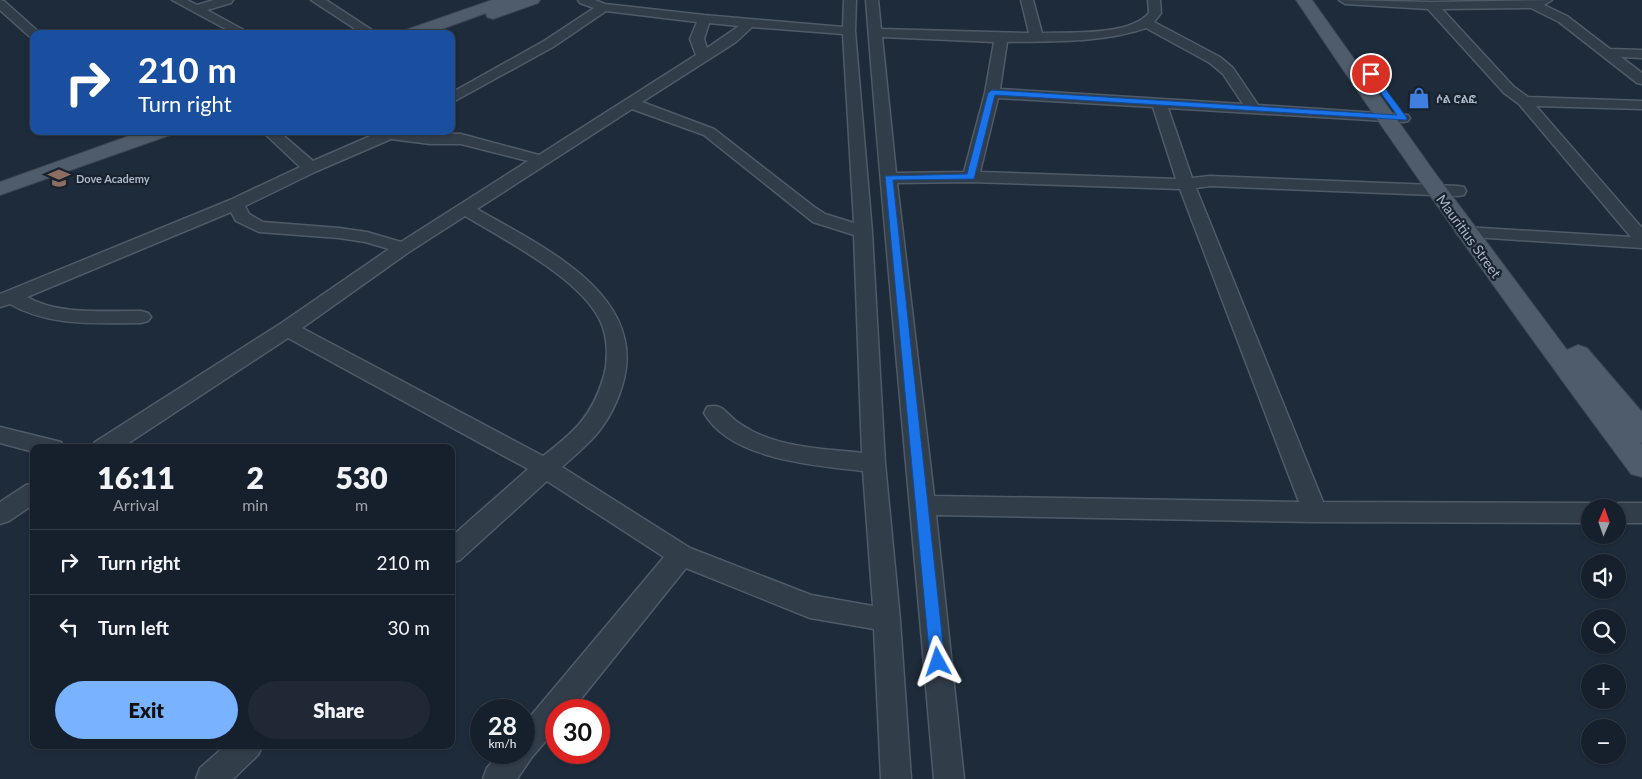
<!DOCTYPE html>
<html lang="en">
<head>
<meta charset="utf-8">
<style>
  body { margin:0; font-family:Lato,"Noto Sans Ethiopic",sans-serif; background:#1f2834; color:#f1f3f6; height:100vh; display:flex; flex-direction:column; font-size:19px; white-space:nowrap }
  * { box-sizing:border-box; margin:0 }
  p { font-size:16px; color:#9ea3a9 }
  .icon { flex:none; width:28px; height:28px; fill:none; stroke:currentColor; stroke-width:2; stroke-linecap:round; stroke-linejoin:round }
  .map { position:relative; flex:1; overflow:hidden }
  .drawer { position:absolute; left:30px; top:444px; width:425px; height:305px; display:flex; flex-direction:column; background:#16202c; border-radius:10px; box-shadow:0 1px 4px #0004,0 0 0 1px #353e48 }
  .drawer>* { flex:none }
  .banner { position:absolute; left:30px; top:30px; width:425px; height:105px; border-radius:10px; box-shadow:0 1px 4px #0004,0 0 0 1px #353e48; background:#1a4fa0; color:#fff; overflow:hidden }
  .needle { width:32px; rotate:2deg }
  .fabs { position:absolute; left:1581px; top:499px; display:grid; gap:10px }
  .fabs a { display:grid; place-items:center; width:45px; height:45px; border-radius:50%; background:#16202c; box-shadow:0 1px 4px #0004,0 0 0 1px #353e48; font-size:25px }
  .speed { position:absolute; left:470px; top:699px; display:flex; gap:10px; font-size:25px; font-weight:700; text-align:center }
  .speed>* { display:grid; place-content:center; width:65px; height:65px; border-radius:50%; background:#16202c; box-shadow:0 1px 4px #0004,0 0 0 1px #353e48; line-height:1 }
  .speed small { font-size:12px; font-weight:400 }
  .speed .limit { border:8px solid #d22; background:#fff; color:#111 }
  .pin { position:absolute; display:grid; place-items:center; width:42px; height:42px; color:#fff; margin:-21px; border:2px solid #fff; border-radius:50%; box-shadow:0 1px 5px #0007 }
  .me { position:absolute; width:55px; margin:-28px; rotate:355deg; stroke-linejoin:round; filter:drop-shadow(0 0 4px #0008) }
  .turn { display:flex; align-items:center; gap:18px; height:105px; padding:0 25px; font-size:22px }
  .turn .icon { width:65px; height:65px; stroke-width:2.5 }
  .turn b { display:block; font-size:35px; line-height:42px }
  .eta { display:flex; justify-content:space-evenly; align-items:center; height:85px; text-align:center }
  .eta b { font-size:30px; font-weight:800; line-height:35px }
  .cta { display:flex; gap:10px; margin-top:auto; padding:10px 25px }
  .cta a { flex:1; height:58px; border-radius:30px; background:#79b3ff; color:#111; font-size:20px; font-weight:800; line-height:58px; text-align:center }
  .cta a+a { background:#1f2834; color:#f1f3f6 }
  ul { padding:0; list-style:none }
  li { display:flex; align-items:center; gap:15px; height:65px; padding:0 25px; border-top:1px solid #353e48 }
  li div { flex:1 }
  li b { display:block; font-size:19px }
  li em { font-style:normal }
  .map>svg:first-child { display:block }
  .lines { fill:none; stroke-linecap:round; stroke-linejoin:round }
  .minor-casing { stroke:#4f5b68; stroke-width:3 }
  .primary-casing { stroke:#3b4654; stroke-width:2 }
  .minor { fill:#323d4a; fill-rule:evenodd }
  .primary { fill:#4f5c6b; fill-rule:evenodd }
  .route { fill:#1a73e8; stroke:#114b97 }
  .labels { text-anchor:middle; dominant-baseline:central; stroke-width:4.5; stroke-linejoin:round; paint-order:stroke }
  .far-poi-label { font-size:11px; font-weight:bold; fill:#acb8c7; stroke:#18222f; text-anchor:start }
  .street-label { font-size:14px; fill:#acb8c7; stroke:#18222f }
</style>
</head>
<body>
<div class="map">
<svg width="1642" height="779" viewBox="0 0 1642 779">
  <rect width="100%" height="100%" fill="#1e2b3a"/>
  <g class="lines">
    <g class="minor-casing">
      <path id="minor" d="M0 0 4 1 41 34H34V38L30 37 0 10Z
        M172 0H187L197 5 214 0H233L231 3 207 10 251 34H235Z
        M311 0H326L378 34H363Z
        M578 0H595L605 4 704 15 843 27 844 0H856L855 31 872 232 885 463 900 620 911 779H881L874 629 810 618 686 568 572 710H556V729L532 757 517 779H483L487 768 500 752H524V724L664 557 547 481 460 560 451 563V537L528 469 288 338 121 448H92L95 442 280 324 389 249 365 242 339 238 259 232 236 221 231 212 27 297C61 316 104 310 141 311L148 313 151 317 148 321 141 323C97 323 50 327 10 304L0 307V294L230 200 300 167 262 131H278L313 161 382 131 461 134 539 155 696 55 690 39 697 22 606 11 553 47 451 103V93L544 41 594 8 580 3ZM709 23 739 26 707 48 704 39ZM752 27 843 34 854 223 825 214 813 206 714 129 642 102 736 42ZM632 109 704 135 813 222 854 235 862 453C826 449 785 448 752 431 747 428 741 425 736 421 725 412 722 403 707 407L704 413C731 460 815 465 863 471L873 606 811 595 690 548 562 467C573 457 585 447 595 436 609 420 619 399 624 379 645 292 537 244 477 209ZM391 139 430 144H461L528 161 401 242 367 232 339 228 263 222 249 214 245 206 317 171ZM465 216C505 240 571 274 596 313 608 331 609 356 604 376 599 393 592 409 580 423 569 436 556 446 543 456L302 328 409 252Z
        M866 0H878L881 29 1029 33 1021 0H1033L1042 33C1070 32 1130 36 1149 13L1148 0H1160L1161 13 1154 22 1220 57 1233 68 1258 105 1408 115 1410 118 1408 121 1403 122 1168 108 1192 178 1210 176 1458 186 1464 187 1466 191 1464 195 1458 196 1210 186 1196 188 1323 502 1590 503 1599 508H1590V523L1315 522 936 515 964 779H934C912 519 886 260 866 0ZM1146 28 1210 63 1223 74 1243 104 1000 89 1007 42C1053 41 1102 43 1146 28ZM882 37 994 42 985 93 964 172 896 173ZM998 98 1153 107 1176 179 980 172ZM971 182 1180 189 1299 502 934 496 897 183Z
        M1339 0 1432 2 1552 0 1544 5 1567 16 1610 49 1642 50V58L1621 57 1642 73V84L1637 83 1559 22 1531 8 1442 9 1514 87 1528 97 1642 101V109L1536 106 1642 228V248L1459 236 1456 232 1459 228 1465 227 1631 237 1519 104 1504 93 1428 9 1345 4Z
        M0 427 61 442 64 448H34V452L0 443Z
        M34 483V504L9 521 0 524V502L26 485Z
        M1618 503H1642V523H1618V508H1609Z
        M226 745H263L258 755 233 779H196L200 768Z"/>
    </g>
    <g class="primary-casing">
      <path id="primary" d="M492 0H540L538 3 493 19 487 17 486 13 428 34H404L406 30Z
        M1296 0H1312L1435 173 1567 350 1578 345 1587 348 1642 412V443L1640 442 1642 445V477L1631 474C1516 319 1404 161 1296 0Z
        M143 131H173L170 135 0 195V182Z"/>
    </g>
    <use href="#minor" class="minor"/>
    <use href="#primary" class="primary"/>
  </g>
  <path class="route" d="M1368 72H1373L1407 118 1406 120 995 95 974 179 893 180 945 662 943 666 938 668 933 666 930 662 885 176 967 174 988 93 992 90 1397 115 1367 74Z"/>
  <defs>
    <g id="shop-bare" transform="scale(1.725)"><path d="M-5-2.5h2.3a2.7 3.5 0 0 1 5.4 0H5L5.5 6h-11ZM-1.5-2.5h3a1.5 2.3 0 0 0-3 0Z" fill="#3f7fe0" stroke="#18222f" stroke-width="2.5" paint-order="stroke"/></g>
    <g id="school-bare" transform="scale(1.725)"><path d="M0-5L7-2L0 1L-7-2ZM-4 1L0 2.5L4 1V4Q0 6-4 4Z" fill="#8d6e63" stroke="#18222f" stroke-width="2.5" paint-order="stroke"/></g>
  </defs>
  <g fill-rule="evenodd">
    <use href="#shop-bare" x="1419" y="98"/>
    <use href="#school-bare" x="59" y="178"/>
  </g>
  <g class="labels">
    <g class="far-poi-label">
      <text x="1436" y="98">ሶል ሮልፎ</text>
      <text x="76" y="178">Dove Academy</text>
    </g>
    <g class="street-label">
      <text transform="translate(1469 236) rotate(54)">Mauritius Street</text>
    </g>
  </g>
</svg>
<div class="fabs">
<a><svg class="needle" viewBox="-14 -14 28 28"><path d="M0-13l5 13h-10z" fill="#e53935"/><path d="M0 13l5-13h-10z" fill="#9ea3a9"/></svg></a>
<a><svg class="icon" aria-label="sound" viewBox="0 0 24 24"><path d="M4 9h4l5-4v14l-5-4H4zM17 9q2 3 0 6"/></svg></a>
<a><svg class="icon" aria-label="search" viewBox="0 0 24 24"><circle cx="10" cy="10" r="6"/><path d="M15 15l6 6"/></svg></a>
<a>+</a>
<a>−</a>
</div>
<div class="speed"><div>28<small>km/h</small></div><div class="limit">30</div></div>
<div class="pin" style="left:1371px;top:74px;background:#d93025"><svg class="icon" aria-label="arrive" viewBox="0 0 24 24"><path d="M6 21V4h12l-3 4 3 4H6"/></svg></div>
<svg class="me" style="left:938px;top:662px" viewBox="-20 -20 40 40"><path d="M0-17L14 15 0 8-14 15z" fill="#1a73e8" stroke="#fff" stroke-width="4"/></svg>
<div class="banner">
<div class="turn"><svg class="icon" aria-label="right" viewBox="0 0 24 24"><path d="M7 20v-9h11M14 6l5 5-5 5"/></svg><div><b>210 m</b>Turn right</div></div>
</div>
<section class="drawer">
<div class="eta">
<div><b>16:11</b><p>Arrival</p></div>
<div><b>2</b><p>min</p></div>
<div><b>530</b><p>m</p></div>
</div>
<ul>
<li><svg class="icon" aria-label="right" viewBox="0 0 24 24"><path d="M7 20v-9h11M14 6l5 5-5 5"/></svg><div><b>Turn right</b></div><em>210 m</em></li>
<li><svg class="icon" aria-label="left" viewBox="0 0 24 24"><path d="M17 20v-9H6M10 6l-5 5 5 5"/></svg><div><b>Turn left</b></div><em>30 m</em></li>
</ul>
<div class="cta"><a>Exit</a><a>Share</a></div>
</section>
</div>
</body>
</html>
